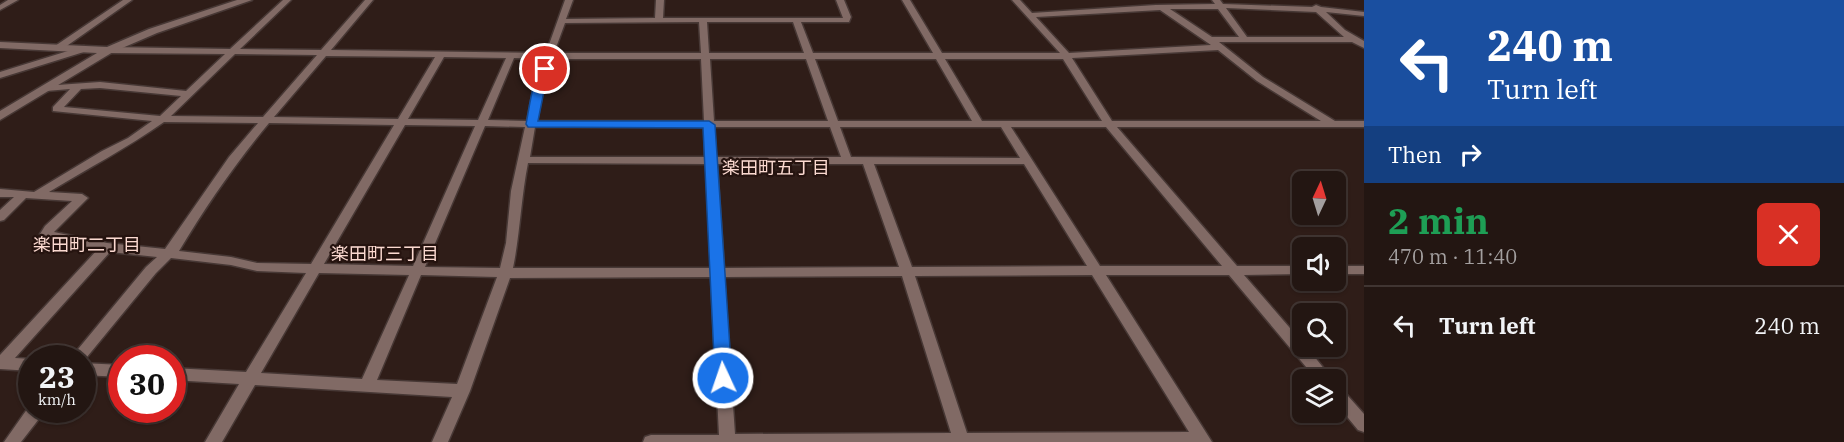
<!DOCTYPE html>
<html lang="en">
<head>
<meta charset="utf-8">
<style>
  body { margin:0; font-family:"IBM Plex Serif","Noto Sans JP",serif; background:#2b1f1b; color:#f1f3f6; height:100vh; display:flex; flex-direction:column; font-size:22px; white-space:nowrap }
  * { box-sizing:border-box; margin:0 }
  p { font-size:20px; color:#a39f9f }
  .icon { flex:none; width:33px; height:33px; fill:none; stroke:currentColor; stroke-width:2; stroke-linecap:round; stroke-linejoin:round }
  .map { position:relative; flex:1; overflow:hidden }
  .sheet { display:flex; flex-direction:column; background:#231612; width:480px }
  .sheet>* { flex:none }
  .banner { background:#1a4fa0; color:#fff; overflow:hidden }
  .needle { width:39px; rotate:4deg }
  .fabs { position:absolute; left:1292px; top:171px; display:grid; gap:12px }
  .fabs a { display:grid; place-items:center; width:54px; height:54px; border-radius:9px; background:#231612; box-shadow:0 2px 4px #0004,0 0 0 2px #403532; font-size:30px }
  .speed { position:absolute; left:18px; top:345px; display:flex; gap:12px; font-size:30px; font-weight:700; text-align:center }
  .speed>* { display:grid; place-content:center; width:78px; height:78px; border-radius:50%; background:#231612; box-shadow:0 2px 4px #0004,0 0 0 2px #403532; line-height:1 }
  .speed small { font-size:15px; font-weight:400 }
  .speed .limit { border:9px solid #d22; background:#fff; color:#111 }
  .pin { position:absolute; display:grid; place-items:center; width:51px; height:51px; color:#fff; margin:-26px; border:3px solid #fff; border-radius:50%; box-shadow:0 2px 6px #0007 }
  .me { position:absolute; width:66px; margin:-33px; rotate:357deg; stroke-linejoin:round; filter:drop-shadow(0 0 4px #0008) }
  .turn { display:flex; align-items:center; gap:21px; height:126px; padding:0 24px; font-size:27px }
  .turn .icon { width:78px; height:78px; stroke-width:2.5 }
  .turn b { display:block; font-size:42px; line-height:51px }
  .then { display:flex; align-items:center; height:57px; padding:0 24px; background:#0003; gap:12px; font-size:22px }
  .round { display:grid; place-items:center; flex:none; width:63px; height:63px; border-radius:9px; background:#2b1f1b }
  .headline { display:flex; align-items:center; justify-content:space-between; height:102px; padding:0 24px }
  h1 { font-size:36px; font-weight:700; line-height:45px; color:#1e9e55 }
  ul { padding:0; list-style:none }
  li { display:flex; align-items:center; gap:18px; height:78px; padding:0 24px; border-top:2px solid #403532 }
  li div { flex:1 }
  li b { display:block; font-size:22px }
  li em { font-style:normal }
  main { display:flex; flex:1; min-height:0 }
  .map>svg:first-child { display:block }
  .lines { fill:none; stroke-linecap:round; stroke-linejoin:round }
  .street-casing { stroke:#473835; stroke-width:3 }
  .secondary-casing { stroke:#473835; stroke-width:3 }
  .street { fill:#816a65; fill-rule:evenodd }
  .secondary { fill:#816a65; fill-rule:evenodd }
  .route { fill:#1a73e8; stroke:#114b97; stroke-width:1.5 }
  .labels { text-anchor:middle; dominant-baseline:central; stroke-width:4.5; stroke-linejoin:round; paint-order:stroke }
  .neighbourhood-label { font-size:18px; fill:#fbd9d0; stroke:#25130f }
</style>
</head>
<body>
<main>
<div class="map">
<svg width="1364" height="442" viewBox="0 0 1364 442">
  <rect width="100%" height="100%" fill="#2f1d18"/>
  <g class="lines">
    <g class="street-casing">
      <path id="street" d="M8 0H18L0 10V5Z
        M123 0H132L61 50H55V46Z
        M283 0H291L240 49 321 50 365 0H373L331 50 546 53 565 0H573L566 19 655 18 656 0H664L663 18H843L836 0H844L851 17 849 22H801L813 53H933L902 0H910L942 53H1060L1012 0H1020L1032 13 1156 5 1215 4 1212 0H1220L1223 4 1312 7 1316 5 1321 7 1364 12V16L1326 12 1345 30 1364 41V48L1352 42H1219L1263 77 1335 121H1364V127H1117L1237 266H1302V274L1244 275 1302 342V346H1306L1333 380H1317L1229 275H1106L1212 442H643L645 437 651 435H719L711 277 510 278 470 391 448 442H432L452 397 255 385 222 442H205L239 384 172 380V368L246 372 306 273 257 271 231 265 171 258 156 273 82 363V358H72L74 354 146 267 157 257 110 252 15 358 32 359V371L0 369V355L98 249 46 238 40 234 45 226 72 201 26 198 4 220 0 221V210L14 197H0V189L34 192 102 151 128 138 152 121 53 111V107L70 89 46 91 41 88 43 86 100 82 186 91 225 54 109 53 105 50 109 47 230 49ZM1226 8 1316 12 1344 37H1247ZM1170 9H1218L1239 37H1212ZM1160 10 1211 45 1069 53 1036 17ZM699 22 701 53H554L565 23ZM707 22H793L804 53H709ZM1218 50 1257 81 1321 121H1112L1072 58ZM235 54 317 55 263 117 171 116ZM326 56 435 57 398 119 274 117ZM444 57 506 58 478 120 408 119ZM514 58 544 59 535 81 527 121 488 120ZM552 59H701L704 121H537L545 81ZM710 59H806L828 121H714ZM815 59H936L972 121H838ZM945 59H1063L1102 121H982ZM100 88 181 96 160 116 64 107 81 89ZM164 122 258 123 229 157 165 249 107 243 54 232 88 198 82 194 49 192C87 169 127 148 164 122ZM269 123 394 125 311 264 257 263 231 257 179 251C206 206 235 164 269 123ZM405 125 475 126 413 266 324 264ZM485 126 525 127 511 191 506 243 500 268 425 267ZM535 127H704L705 157H530ZM714 127H830L841 157H716ZM840 127H1001L1020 158 851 157ZM1011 127H1106L1222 266H1100ZM528 163 706 164 711 268H513C520 234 521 198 528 163ZM717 164H863L899 267 724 268ZM874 164H1024L1087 266 912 267ZM319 273 409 275 362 379 261 373ZM421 275 497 277 457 384 377 380ZM1092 275 1189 432 967 433 915 276ZM902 276 951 433 735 434 724 277Z
        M84 46 88 49 87 51 0 78V72Z
        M1335 266H1364V274H1335Z
        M82 363 122 365V377L82 375Z
        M1335 385 1340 387 1364 414V432L1358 430 1335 402Z
        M30 405 32 410H44L42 415 21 442H4Z"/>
    </g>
    <g class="secondary-casing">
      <path id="secondary" d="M237 0H252L157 33 113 52 0 120V111L97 53 0 48V42L107 47 149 29Z"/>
    </g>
    <use href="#street" class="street"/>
    <use href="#secondary" class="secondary"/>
  </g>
  <path class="route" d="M545 65 550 69 546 81 538 121H709L715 125 732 378 730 383 723 385 717 383 715 378 703 128 528 127 526 124C529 111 533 71 545 65Z"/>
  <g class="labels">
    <g class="neighbourhood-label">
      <text x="776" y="167">楽田町五丁目</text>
      <text x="87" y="244">楽田町二丁目</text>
      <text x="385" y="253">楽田町三丁目</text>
    </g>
  </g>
</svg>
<div class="fabs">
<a><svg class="needle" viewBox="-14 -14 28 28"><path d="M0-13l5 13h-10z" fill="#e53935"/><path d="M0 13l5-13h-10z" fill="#a39f9f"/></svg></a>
<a><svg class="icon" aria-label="sound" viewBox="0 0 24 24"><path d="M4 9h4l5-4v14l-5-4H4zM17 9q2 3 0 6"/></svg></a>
<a><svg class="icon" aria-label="search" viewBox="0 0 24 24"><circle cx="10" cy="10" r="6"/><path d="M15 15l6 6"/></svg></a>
<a><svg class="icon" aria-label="layers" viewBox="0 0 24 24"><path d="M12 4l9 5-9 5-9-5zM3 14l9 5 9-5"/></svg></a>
</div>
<div class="speed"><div>23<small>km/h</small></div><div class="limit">30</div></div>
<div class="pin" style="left:545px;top:69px;background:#d93025"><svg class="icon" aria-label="arrive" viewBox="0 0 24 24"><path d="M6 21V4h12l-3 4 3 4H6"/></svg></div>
<svg class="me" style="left:723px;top:378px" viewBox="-20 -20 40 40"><circle r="17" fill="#1a73e8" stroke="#fff" stroke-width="3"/><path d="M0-11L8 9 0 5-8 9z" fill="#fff"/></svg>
</div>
<section class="sheet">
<div class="banner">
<div class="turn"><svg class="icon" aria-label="left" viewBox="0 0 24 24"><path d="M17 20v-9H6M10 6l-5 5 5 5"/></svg><div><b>240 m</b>Turn left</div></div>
<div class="then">Then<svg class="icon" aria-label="right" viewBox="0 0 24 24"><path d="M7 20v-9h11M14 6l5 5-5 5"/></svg></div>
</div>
<div class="headline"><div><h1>2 min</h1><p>470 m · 11:40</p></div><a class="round" style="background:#d93025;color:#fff"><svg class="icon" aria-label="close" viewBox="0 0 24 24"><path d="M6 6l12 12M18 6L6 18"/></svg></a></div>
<ul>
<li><svg class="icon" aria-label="left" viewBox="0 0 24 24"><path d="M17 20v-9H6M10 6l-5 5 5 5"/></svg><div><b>Turn left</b></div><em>240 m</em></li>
</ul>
</section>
</main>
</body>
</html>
